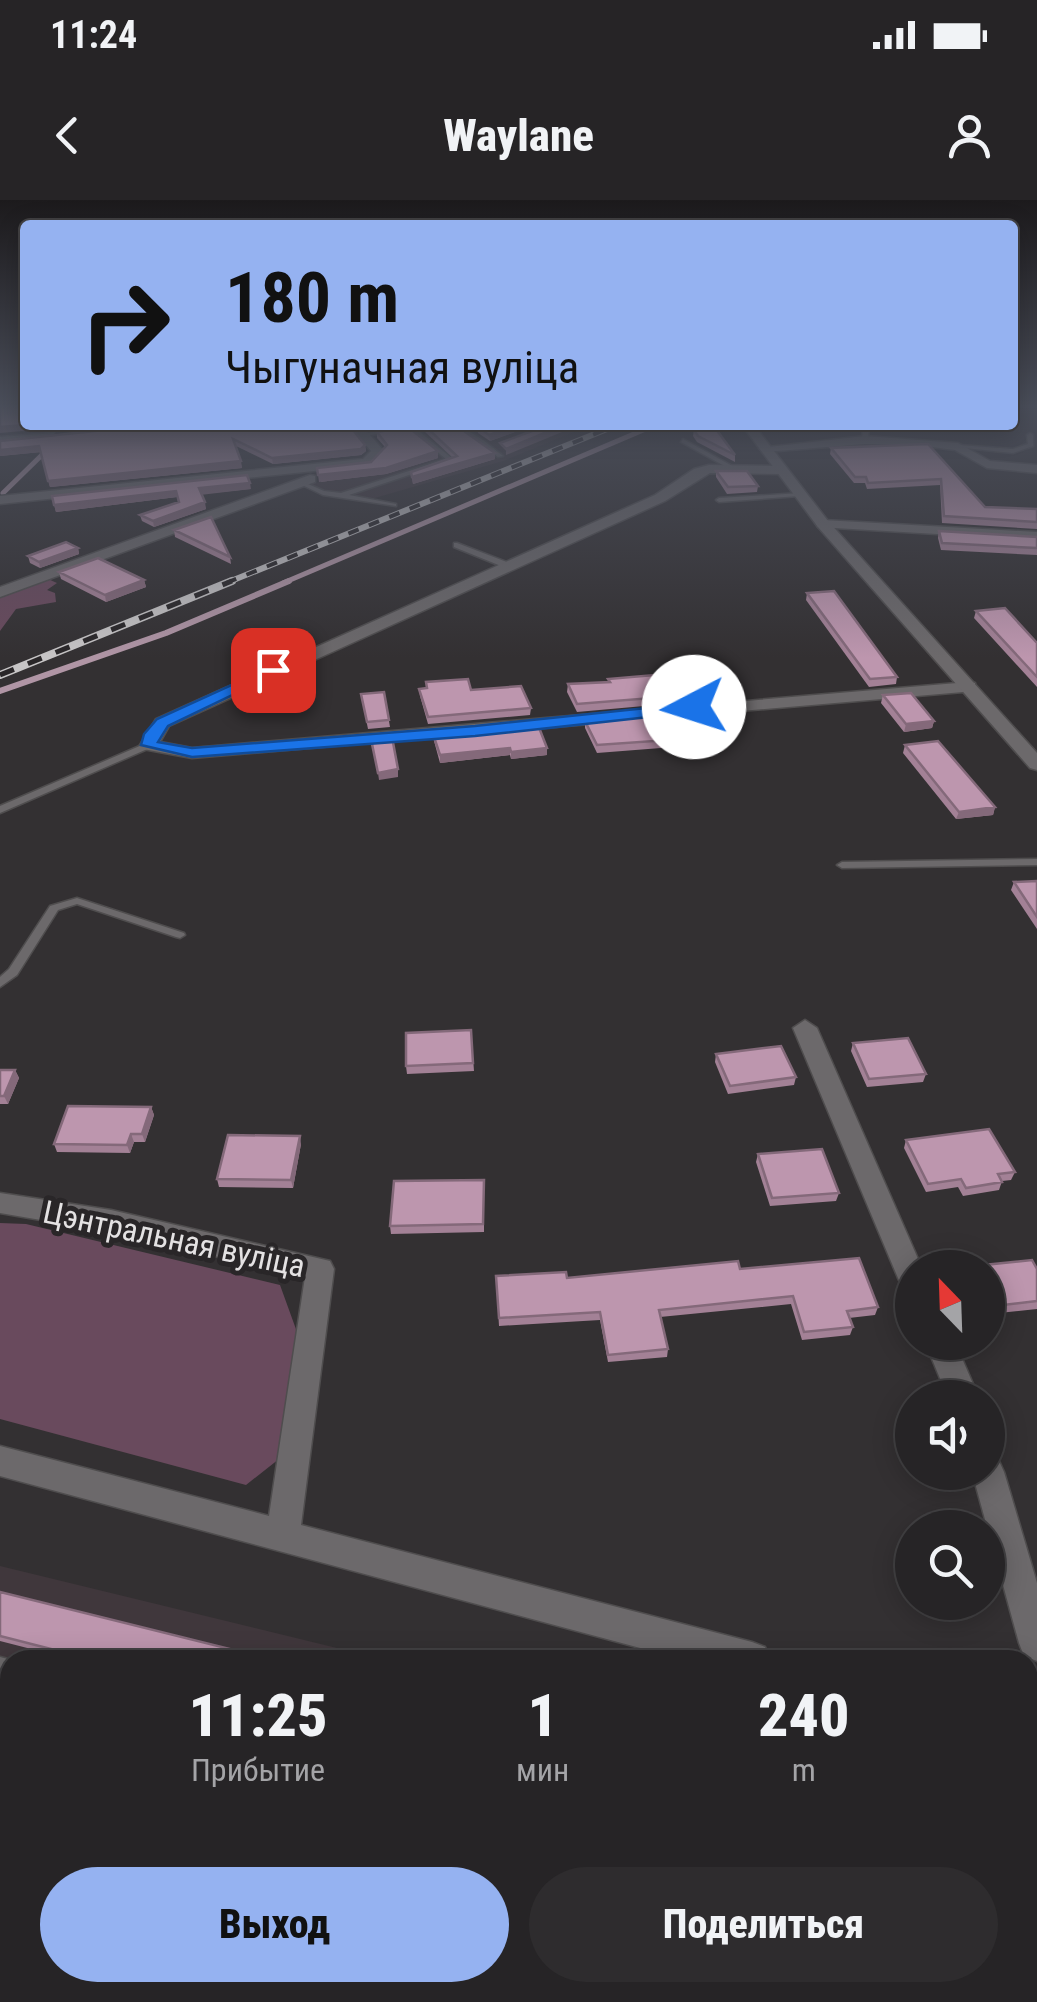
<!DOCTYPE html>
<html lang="ru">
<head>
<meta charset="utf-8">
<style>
  body { margin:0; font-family:"Roboto Condensed",sans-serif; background:#2e2c2e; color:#f1f3f6; height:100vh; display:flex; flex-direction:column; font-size:38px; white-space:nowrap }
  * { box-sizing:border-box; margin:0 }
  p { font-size:32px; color:#a4a4a7 }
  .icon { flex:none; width:55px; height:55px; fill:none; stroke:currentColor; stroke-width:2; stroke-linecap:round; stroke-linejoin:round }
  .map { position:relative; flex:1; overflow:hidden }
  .sheet { position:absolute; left:0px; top:1450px; width:1038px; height:352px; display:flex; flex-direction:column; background:#262426; border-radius:30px 30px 0 0; box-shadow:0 5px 25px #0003,0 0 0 2px #424143 }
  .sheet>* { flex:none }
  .top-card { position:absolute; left:20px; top:20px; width:998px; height:210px; border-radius:10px; box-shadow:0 5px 25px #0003,0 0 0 2px #424143; background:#95b2f1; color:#111; overflow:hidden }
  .needle { width:65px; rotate:337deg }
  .tools { position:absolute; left:895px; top:1050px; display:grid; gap:20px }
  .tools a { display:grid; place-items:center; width:110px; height:110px; border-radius:50%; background:#262426; box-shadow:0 5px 25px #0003,0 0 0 2px #424143; font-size:50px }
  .pin { position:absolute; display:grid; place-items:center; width:85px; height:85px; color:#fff; margin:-42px; border-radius:20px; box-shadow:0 5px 15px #0006 }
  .me { position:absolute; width:110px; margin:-55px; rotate:265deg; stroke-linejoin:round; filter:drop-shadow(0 0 8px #0008) }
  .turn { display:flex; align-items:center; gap:35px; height:210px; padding:0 40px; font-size:45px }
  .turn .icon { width:130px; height:130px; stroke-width:2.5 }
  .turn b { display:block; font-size:70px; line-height:85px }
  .eta { display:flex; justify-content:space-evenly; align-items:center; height:170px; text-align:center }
  .eta b { font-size:60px; font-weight:800; line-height:70px }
  .action { display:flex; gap:20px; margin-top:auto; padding:20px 40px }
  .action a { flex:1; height:115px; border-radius:60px; background:#95b2f1; color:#111; font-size:40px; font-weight:800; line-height:115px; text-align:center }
  .action a+a { background:#2e2c2e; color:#f1f3f6 }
  .status { display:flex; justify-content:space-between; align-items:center; height:70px; padding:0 50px; background:#262426; direction:ltr }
  .status svg { height:28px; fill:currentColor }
  header { display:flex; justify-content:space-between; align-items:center; height:130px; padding:0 40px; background:#262426; font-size:45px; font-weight:800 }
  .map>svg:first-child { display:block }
  .built { fill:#40373c }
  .green { fill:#694a5d }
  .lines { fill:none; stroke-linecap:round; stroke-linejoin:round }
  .stream-far1 { stroke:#b095a5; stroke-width:5 }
  .stream { stroke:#b095a5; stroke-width:6 }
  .service-casing { stroke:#4f4d4e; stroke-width:3 }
  .minor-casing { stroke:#4f4d4e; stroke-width:3 }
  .tertiary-casing { stroke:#4f4d4e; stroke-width:3 }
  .service { fill:#6c696b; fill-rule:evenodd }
  .minor { fill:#6c696b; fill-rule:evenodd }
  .tertiary { fill:#6c696b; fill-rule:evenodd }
  .rail-far1-casing { stroke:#c7c5c6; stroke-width:6 }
  .rail-casing { stroke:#c7c5c6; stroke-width:8 }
  .rail-far1 { stroke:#292628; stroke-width:4; stroke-dasharray:11; stroke-linecap:butt }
  .rail { stroke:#292628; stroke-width:5; stroke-dasharray:15; stroke-linecap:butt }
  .wall { fill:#a38196 }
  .shaded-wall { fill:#84697a }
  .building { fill:#bd96ae; stroke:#84697a; stroke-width:2.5 }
  .route { fill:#1a73e8; stroke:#114b97; stroke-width:2.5 }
  .labels { text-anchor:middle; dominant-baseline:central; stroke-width:10; stroke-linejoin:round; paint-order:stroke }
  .street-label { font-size:32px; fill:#e4e2e3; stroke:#292628 }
</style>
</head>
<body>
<div class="status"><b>11:24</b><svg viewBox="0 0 49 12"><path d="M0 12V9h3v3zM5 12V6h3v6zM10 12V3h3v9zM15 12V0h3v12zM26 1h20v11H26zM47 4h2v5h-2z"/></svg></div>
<header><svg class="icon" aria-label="back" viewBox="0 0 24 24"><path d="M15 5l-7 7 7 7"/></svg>Waylane<svg class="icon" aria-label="person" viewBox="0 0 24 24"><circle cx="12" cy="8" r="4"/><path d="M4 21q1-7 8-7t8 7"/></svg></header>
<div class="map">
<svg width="1037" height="1802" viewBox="0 0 1037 1802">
  <rect width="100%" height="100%" fill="#333032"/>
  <path class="built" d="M417 225H591L503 261 361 302 302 287 402 258 377 230Z
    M0 1366 386 1460H10V1792H1028V1616L1037 1618V1802H0Z"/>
  <path class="green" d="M48 379 57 383 47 390 55 393 56 402 16 409 0 431V388Z
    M0 1023 26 1024 280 1085 297 1132 279 1259 246 1285 0 1219Z"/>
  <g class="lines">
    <path class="stream-far1" d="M79 228 84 225
      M3 293 47 250
      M283 383 655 225"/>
    <path class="stream" d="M0 491 166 433 289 381"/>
    <g class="service-casing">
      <path id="service" d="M410 225H427L415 228 454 260 349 295 396 304V306L323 295 298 283 301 281 324 291 341 293 446 259 409 229 365 236 362 234Z
        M445 225C467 225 487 243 503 256L498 257 463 232Z
        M863 225H869L868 240 865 242 862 240Z
        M1030 233 1033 235V246L1013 253 955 247 958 245 1013 249 1028 244 1027 235Z
        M683 239 734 267 735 268 730 269 681 242Z
        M801 293V295L799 296 719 302 716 300 719 298Z
        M457 343 512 364 513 366 506 368 454 347V343Z
        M149 542 152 543V547L0 613V606Z
        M1037 659V665L842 668 837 665 842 662Z
        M77 698 184 733 185 735 180 738 176 737 77 704 58 710 17 775 0 787V777L9 769 50 706Z
        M0 1457 12 1460H10V1477L0 1475Z
        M10 1722V1767L7 1773 0 1776V1731L3 1725Z
        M1028 1735 1037 1737V1757L1028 1755Z
        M144 1792H165L164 1802H142Z
        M304 1792H325L324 1802H302Z
        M499 1792H521L520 1802H498Z
        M654 1792H676L675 1802H653Z
        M830 1792H850L851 1802H829Z
        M1001 1792H1023V1802H1001Z"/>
    </g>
    <g class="minor-casing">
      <path id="minor" d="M349 225H361L384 251 371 265 0 304V296L363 259 371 251Z
        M54 233 50 240 0 245V237Z
        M865 236 958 243 990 261 1037 265V273L987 268 955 250 916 245 865 244 765 252 759 248Z
        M709 265 782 266 788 270 782 274 710 273 665 301 169 526 160 542 192 548 969 482 975 483V491L192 558 143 549 140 545 156 519 655 295 694 269Z
        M310 275 315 276V282L0 397V387Z
        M823 320 1037 332V340L818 327 816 324Z
        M805 820 817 828 922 1068H912V1089L902 1086 898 1078 793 828Z
        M0 993 111 1010 330 1061 334 1069 301 1325 752 1442 765 1447 770 1460H685L0 1276V1246L269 1316 305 1077 111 1032 0 1013Z
        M925 1142H955L979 1198H948Z
        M988 1257 999 1261 1004 1272 1037 1383V1461L1024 1456 1019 1443 972 1272H988Z
        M1028 1507 1037 1509V1547L1028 1544Z"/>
    </g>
    <g class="tertiary-casing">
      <path id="tertiary" d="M742 225H754L828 321 1037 553V570L1030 568 818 327Z"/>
    </g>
    <use href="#service" class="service"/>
    <use href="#minor" class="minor"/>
    <use href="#tertiary" class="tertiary"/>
    <g class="rail-far1-casing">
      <path id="rail-far1" d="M226 383 617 225"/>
    </g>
    <g class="rail-casing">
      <path id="rail" d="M0 475 232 381"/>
    </g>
    <use href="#rail-far1" class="rail-far1"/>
    <use href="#rail" class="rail"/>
  </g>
  <path class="wall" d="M152 225 365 245 366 251 361 255 273 264 236 246 242 268 50 287 41 252 0 256V241Z
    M423 225H450L495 259 413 284 411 272 452 257 423 230Z
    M534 225 490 241 478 233V227Z
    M694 230 735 255V262L697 242 693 236Z
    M377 232 438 258 386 274 319 282 371 262 385 247 377 238Z
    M928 244 985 307 1037 309V329L942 323 940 285 867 289 865 283H854L830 254 831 248Z
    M716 271 758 286 757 292 727 294 716 277Z
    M251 289 201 294 206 309 154 327 142 321 140 315 178 302 177 297 56 312 52 296Z
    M174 330 230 357 231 364 175 337Z
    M939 331 1037 337V355L941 350 938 338Z
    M78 348 79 354 40 368 30 363 28 356Z
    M59 372 144 380 146 387 106 402 61 379Z
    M807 393 897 477 896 484 869 487 806 400Z
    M976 411 1037 443V487L974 418Z
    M608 479 690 495 689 502 577 512 567 492 568 484 608 482Z
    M426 482 471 490 531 508 530 515 428 524 420 496 419 489 426 488Z
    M384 492 390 527 368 529 361 494Z
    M883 495 934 521 932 528 904 532 881 503Z
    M585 521 713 537 712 544 597 553 585 528Z
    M433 534 547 548V555L511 559 510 555 440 563 434 541Z
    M905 545 995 607 993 615 956 619 903 553Z
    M1037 681V729L1011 690 1014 682Z
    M471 830 474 871 407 874 406 866Z
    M853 843 926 874 923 882 867 887 851 851Z
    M716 854 796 877 794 885 728 894 715 862Z
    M0 870H15L19 878 8 904H0Z
    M151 907 154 915 145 942H134L130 953 57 952 54 944Z
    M906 940 1015 972 1011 980 1002 981 999 990 963 996 958 987 926 992 904 948Z
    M301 944 293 988 219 987 217 979Z
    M758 954 839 993 836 1001 770 1006 756 962Z
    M484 980V1032L391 1034 390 1026Z
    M984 1065 1037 1069V1109L999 1113 988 1087V1068H983Z
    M740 1069 878 1107 875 1115 849 1118 853 1127 850 1135 802 1140 791 1104 660 1117 668 1149 667 1157 608 1162 600 1120 499 1126 496 1076 567 1078Z
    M0 1392 274 1460H74L0 1441Z
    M1028 1646 1037 1649V1704L1028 1701Z
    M881 1792H916L948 1802H881Z"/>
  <path class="shaded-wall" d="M25 225H89L0 233V227Z
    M369 225H398L369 229Z
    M517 225H534L490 241 489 235Z
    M564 225H579L506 255V249Z
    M365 245 366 251 361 255 273 264 272 258Z
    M39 246 41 252 0 256V250Z
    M438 251V258L386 274 319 282 318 275Z
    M495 253V259L413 284 412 277Z
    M241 261 242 268 50 287 48 281Z
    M250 283 251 289 200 295 199 288Z
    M176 291 177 297 56 312 54 305Z
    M205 302 206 309 154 327 153 321Z
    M78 348 79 354 40 368 39 362Z
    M144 380 146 387 106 402 105 395Z
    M934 521 932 528 904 532 906 524Z
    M510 548V555L440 563V555Z
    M547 548V555L511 559V552Z
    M398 569V577L379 580 378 573Z
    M995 607 993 615 956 619 959 612Z
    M15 870 19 878 8 904 4 896Z
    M151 907 154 915 145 942 142 934Z
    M131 934 134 942 130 953 127 945Z
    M300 936 301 944 293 988 291 980Z
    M10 1578V1600L0 1633V1610Z
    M111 1792H116L114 1802H109Z"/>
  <path class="building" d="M0 205H25V225L0 227Z
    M152 225H349L365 245 361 249 272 258 233 239 241 261 48 281 39 246 0 250V241Z
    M424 225H450L461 229 495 253 412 277 411 272 457 256Z
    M482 225H517L489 235 478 227Z
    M548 225H564L506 249 500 243Z
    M702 225H713L735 255 698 236 694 230Z
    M408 227 438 251 386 268 318 275 317 268 371 262 387 245 377 232Z
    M928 244 985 307 1037 309V322L944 316 941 279 868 283 866 277H855L831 248Z
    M716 271H747L758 286 728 287Z
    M247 275 250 283 199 288 205 302 153 321 140 315 179 302 176 291 54 305 52 296Z
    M211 317 230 357 174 330Z
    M939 331 1037 337V348L942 343Z
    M66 342 78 348 39 362 28 356Z
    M98 358 144 380 105 395 59 372Z
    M834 391 897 477 870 479 807 393Z
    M1005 408 1037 443V477L976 411Z
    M678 473 690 495 577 504 568 484 610 482 608 479Z
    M468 479 471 490 521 486 531 508 428 517 419 489 427 488 426 482Z
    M384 492 389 520 367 522 361 494Z
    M911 493 934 521 906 524 883 495Z
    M699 511 713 537 597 545 585 521Z
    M538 525 547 548 511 552 510 548 440 555 433 534Z
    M392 537 398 569 378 573 371 539Z
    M938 541 995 607 959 612 905 545Z
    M1037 681V717L1014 682Z
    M471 830 473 863 406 866V833Z
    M908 838 926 874 869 879 853 843Z
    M781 846 796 877 730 886 716 854Z
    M0 870H15L4 896H0Z
    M68 906 151 907 142 934H131L127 945 54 944Z
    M989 929 1015 972 998 974 1002 982 966 988 961 979 928 984 906 940Z
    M228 935 300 936 291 980 217 979Z
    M822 949 839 993 772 998 758 954Z
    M484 980 483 1024 390 1026 394 981Z
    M859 1058 878 1107 847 1111 853 1127 804 1132 793 1096 659 1110 668 1149 608 1155 600 1112 499 1118 496 1076 566 1072 567 1078 738 1061 740 1069Z
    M1032 1060 1037 1069V1101L1003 1105 988 1072V1068L984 1065Z
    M0 1392 274 1460H94L0 1436Z
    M0 1509 10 1510V1578L0 1610Z
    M1028 1646 1037 1649V1698L1028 1696Z
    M20 1792H111L109 1802H17Z
    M181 1792H276L275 1802H180Z
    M345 1792H441V1802H344Z
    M571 1792H627L626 1802H569Z
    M703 1792H797L796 1802H702Z
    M886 1792H916L948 1802H885Z"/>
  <linearGradient id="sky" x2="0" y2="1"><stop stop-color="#1c1a1c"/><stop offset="0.45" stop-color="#4a4e5a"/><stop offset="1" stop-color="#4a4e5a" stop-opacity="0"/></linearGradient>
  <rect width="1037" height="458" fill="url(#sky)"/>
  <path class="route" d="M273 466 280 470 278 473 168 526 158 542 192 548 475 526 694 503 702 507 694 512 475 536 192 557 141 545 144 534 157 519Z"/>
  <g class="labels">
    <g class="street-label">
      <text transform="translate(174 1039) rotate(12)">Цэнтральная вуліца</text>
    </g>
  </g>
</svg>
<div class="tools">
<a><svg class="needle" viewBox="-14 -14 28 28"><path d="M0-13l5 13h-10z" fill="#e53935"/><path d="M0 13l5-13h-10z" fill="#a4a4a7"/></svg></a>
<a><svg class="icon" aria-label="sound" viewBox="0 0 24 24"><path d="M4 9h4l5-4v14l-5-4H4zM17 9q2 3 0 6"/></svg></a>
<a><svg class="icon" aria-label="search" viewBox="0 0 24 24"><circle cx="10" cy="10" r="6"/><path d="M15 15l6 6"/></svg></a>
</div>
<div class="pin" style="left:273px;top:470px;background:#d93025"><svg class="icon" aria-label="arrive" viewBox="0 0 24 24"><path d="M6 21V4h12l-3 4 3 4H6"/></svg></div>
<svg class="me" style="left:694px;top:507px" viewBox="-20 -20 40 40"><circle r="19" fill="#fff"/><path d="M0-13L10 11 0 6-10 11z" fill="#1a73e8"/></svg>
<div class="top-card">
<div class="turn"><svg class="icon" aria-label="right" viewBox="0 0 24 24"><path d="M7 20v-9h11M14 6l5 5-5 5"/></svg><div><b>180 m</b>Чыгуначная вуліца</div></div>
</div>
<section class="sheet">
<div class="eta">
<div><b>11:25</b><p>Прибытие</p></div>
<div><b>1</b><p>мин</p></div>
<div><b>240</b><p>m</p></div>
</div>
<div class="action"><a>Выход</a><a>Поделиться</a></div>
</section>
</div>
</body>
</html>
